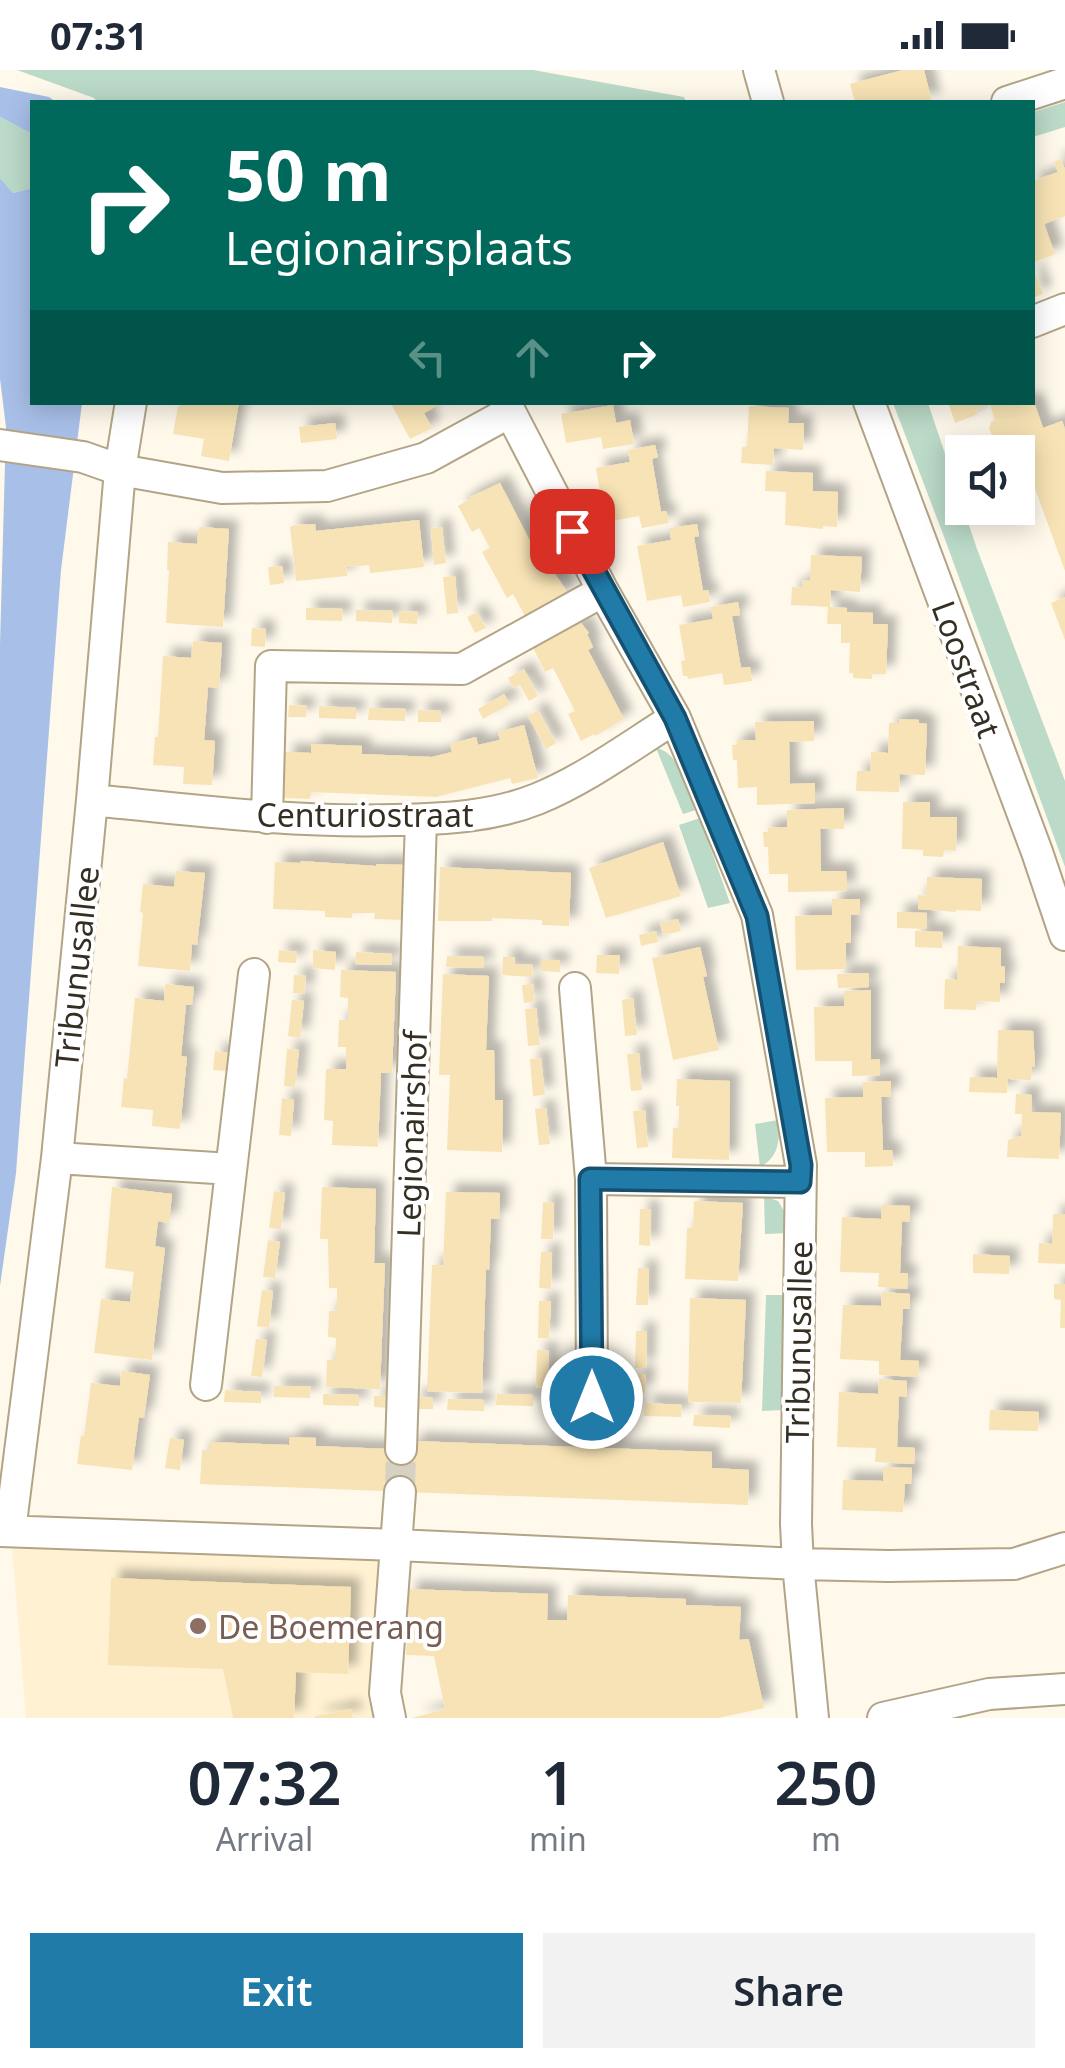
<!DOCTYPE html>
<html lang="en">
<head>
<meta charset="utf-8">
<style>
  body { margin:0; font-family:"Noto Sans",sans-serif; background:#f2f2f3; color:#1f2937; height:100vh; display:flex; flex-direction:column; font-size:38px; white-space:nowrap }
  * { box-sizing:border-box; margin:0 }
  p { font-size:32px; color:#747a83 }
  .icon { flex:none; width:55px; height:55px; fill:none; stroke:currentColor; stroke-width:2; stroke-linecap:round; stroke-linejoin:round }
  .map { position:relative; height:1648px; overflow:hidden }
  .drawer { display:flex; flex-direction:column; background:#fff; flex:1 }
  .drawer>* { flex:none }
  .guide { position:absolute; left:30px; top:30px; width:1005px; height:305px; border-radius:0px; box-shadow:0 5px 25px #0003; background:#00695c; color:#fff; overflow:hidden }
  .buttons { position:absolute; left:945px; top:365px; display:grid; gap:20px }
  .buttons a { display:grid; place-items:center; width:90px; height:90px; border-radius:0px; background:#fff; box-shadow:0 5px 25px #0003; font-size:50px }
  .pin { position:absolute; display:grid; place-items:center; width:85px; height:85px; color:#fff; margin:-42px; border-radius:20px; box-shadow:0 5px 15px #0006 }
  .me { position:absolute; width:110px; margin:-55px; rotate:0deg; stroke-linejoin:round; filter:drop-shadow(0 0 8px #0008) }
  .turn { display:flex; align-items:center; gap:35px; height:210px; padding:0 30px; font-size:45px }
  .turn .icon { width:130px; height:130px; stroke-width:2.5 }
  .turn b { display:block; font-size:70px; line-height:85px }
  .lanes { display:flex; align-items:center; height:95px; padding:0 30px; background:#0003; justify-content:center; gap:50px; direction:ltr }
  .lanes .off { opacity:.35 }
  .eta { display:flex; justify-content:space-evenly; align-items:center; height:170px; text-align:center }
  .eta b { font-size:60px; font-weight:600; line-height:70px }
  .button { display:flex; gap:20px; margin-top:auto; padding:20px 30px }
  .button a { flex:1; height:115px; border-radius:0px; background:#207ba9; color:#fff; font-size:40px; font-weight:600; line-height:115px; text-align:center }
  .button a+a { background:#f2f2f3; color:#1f2937 }
  .status { display:flex; justify-content:space-between; align-items:center; height:70px; padding:0 50px; background:#fff; direction:ltr }
  .status svg { height:28px; fill:currentColor }
  .map>svg:first-child { display:block }
  .built { fill:#fff1d1 }
  .green { fill:#bbdac8 }
  .water { fill:#a8bfe8 }
  .building { fill:#f7e3b5; filter:url(#shadow) }
  .lines { fill:none; stroke-linecap:round; stroke-linejoin:round }
  .street-tunnel { stroke:#d7d1c4; stroke-width:30; stroke-dasharray:30 15; stroke-linecap:butt }
  .street-casing { stroke:#b2a486; stroke-width:34 }
  .street { stroke:#fff; stroke-width:30 }
  .route-casing { stroke:#15506e; stroke-width:25 }
  .route { stroke:#207ba9; stroke-width:18 }
  .education-dot { fill:#8d6e63; stroke:#fff; stroke-width:4 }
  .labels { text-anchor:middle; dominant-baseline:central; stroke-width:8; stroke-linejoin:round; paint-order:stroke }
  .street-label { font-size:32px; fill:#352f23; stroke:#fff }
  .education-label { font-size:32px; fill:#785e54; stroke:#fff; text-anchor:start }
</style>
</head>
<body>
<div class="status"><b>07:31</b><svg viewBox="0 0 49 12"><path d="M0 12V9h3v3zM5 12V6h3v6zM10 12V3h3v9zM15 12V0h3v12zM26 1h20v11H26zM47 4h2v5h-2z"/></svg></div>
<div class="map">
<svg width="1065" height="1648" viewBox="0 0 1065 1648">
  <defs>
    <filter id="shadow"><feDropShadow dx="9" dy="-9" stdDeviation="5" flood-color="#0004"/></filter>
  </defs>
  <rect width="100%" height="100%" fill="#fff9ec"/>
  <path class="built" d="M12 1477 381 1491 379 1648H26Z"/>
  <path class="green" d="M17 0H533L684 27 686 32H97L94 28Z
    M1065 32V57L1033 67V42Z
    M0 47 32 64V118L13 123 0 108Z
    M893 333H928L977 479 1065 711V797L943 464Z
    M656 678C680 682 687 719 696 740L683 744Z
    M700 748 730 833 708 838 679 755Z
    M779 1050C779 1071 780 1086 760 1097L755 1054Z
    M764 1126 778 1131 786 1144 788 1163 765 1164Z
    M766 1225H790L784 1340 762 1341Z"/>
  <path class="water" d="M0 17 49 27 56 32H32V64L0 47Z
    M0 108 13 123 32 118V332L82 333 61 500 16 1103 0 1216V575L6 357 0 309Z"/>
  <path class="building" d="M903 0H924L932 32H855L850 14Z
    M1060 89 1065 99V146L1044 154 1055 184 1032 193V111L1058 102 1054 92Z
    M1032 196 1043 224 1032 228Z
    M181 332H239L229 391 201 386 204 369 173 364 178 336 181 337Z
    M390 332H444L424 343 432 358 410 369Z
    M948 332H1034L1043 358 1062 351 1065 359V501L1026 394 1018 397V384L1012 367 1003 370 992 365 989 359 991 352 995 350 990 335 976 340 978 344 955 353Z
    M613 335 616 353 630 350 634 374 603 379 601 367 566 373 561 344Z
    M749 336 789 338 788 353H804L803 380 774 378 773 395 741 393 742 377H747Z
    M335 353 337 369 301 373 299 357Z
    M655 375 658 387 652 389 661 442 666 441 669 453 642 458 639 446 605 452 596 398 630 392 628 380Z
    M766 401 813 403V421L838 422 837 457 823 456V459L785 455 786 422 765 421Z
    M500 413 547 504 553 501 566 520V525L525 546 513 524 507 528 482 482 490 478 479 458 472 462 458 436 470 429V427Z
    M419 450 424 497 370 503 369 495 346 497 347 506 296 511 290 457 294 455 315 454 316 461Z
    M697 454 699 466 694 467 703 521 708 520 710 532 683 537 681 525 647 531 637 476 671 470 670 458Z
    M199 457 229 459 223 557 166 553 169 500H167L168 472 197 474Z
    M442 457 446 493 434 495 431 458Z
    M811 485 862 487 860 522 831 520 830 537 791 535 792 517 802 518 803 510H810Z
    M282 496 284 513 270 515 268 497Z
    M455 506 458 543 447 544 443 507Z
    M1065 527V570L1051 533Z
    M738 532 740 545 732 546 741 598 750 597 752 611 724 615 722 603 688 609 687 606H683L681 591 685 590 679 555 713 549 711 537Z
    M828 537 847 538V542L873 543V554H888L886 604H872V609L853 608V603H849L850 573H841V554H827Z
    M306 538 343 539 342 551 306 550Z
    M356 540 393 541 392 553 356 551Z
    M399 541 418 542 417 554 399 553Z
    M477 542 486 558 475 563 467 547Z
    M581 553 589 563 587 564 593 577 588 580 624 649 595 666 594 664 581 671 568 644 575 641 553 598 545 602 533 578Z
    M252 558 266 559 265 577 251 576Z
    M193 571 222 573 219 618 208 617 206 644 204 670 215 671 212 715 183 714 184 697 153 695 155 667H158L163 586 191 588Z
    M524 599 538 626 529 631 520 615 513 618 508 608Z
    M504 624 510 634 483 649 478 639Z
    M289 635 307 636 306 647H288Z
    M319 636 356 638V649L319 648Z
    M369 638 406 639 405 651 368 650Z
    M418 640 441 641V652H418Z
    M538 640 556 673 546 679 528 646Z
    M899 649 919 650V653L927 654 925 705 900 704 899 722 856 721 857 701H870L871 682 888 683 889 653H899Z
    M814 651V671L789 672 790 714 815 713V733L757 735V717L738 718 737 690H733L732 675H737V670H756L755 652Z
    M524 655 538 708 512 714 510 708 436 727 311 722 310 729 284 728 285 682 311 683V674L362 676V684L432 687 452 682 450 674 476 667 478 675 500 670 498 662Z
    M903 732H930V747H957L956 781 944 780 943 787 923 786V780L902 779Z
    M844 738V759H820L821 801H846L847 821 788 822V804H769L768 777H764L763 762H768V758L787 757V740Z
    M663 772 681 826 606 848 589 798Z
    M300 791 376 796V794L406 795 404 850 374 849 375 843H352V848L325 847V841L273 839 275 792 300 793Z
    M440 797 571 803 569 856 542 855V850L492 848V851H438Z
    M176 801 205 803 197 875 192 874 190 901 138 896 143 843 140 842 143 814 174 817Z
    M927 807 982 809 981 841 956 840V842L918 839V825L926 826Z
    M832 829H860V844L851 845V872L846 873V899L796 900 795 846 832 845Z
    M897 842 927 843 926 859 897 858Z
    M678 849 681 861 663 865 660 853Z
    M656 861 658 872 641 876 639 865Z
    M915 861 943 862 942 878 915 877Z
    M958 876 1001 878V896L1005 897V913H1000V932L977 931 976 940 944 939 945 909 957 910Z
    M700 877 707 906 703 907 719 980 673 990 652 888Z
    M279 880 297 882 296 893 278 892Z
    M313 880 336 882 335 900 313 898Z
    M356 882 392 884V895L355 894Z
    M597 885H620L619 904 596 903Z
    M447 886 484 887 483 898 446 897Z
    M503 887H515L514 894 533 895 532 907 502 905Z
    M541 890H560V902L541 901Z
    M341 900 396 902 392 1003H381L378 1077 332 1075 333 1051 324 1050 326 999H346V977H338L339 950H348V928L340 927Z
    M869 903V917L838 918 837 904Z
    M443 904 489 906 486 980H494L495 1030H503L502 1082 447 1080 450 1005H439Z
    M294 905 306 906 304 924 293 923Z
    M165 914 194 917 192 935H186L181 986 187 987 180 1059 152 1056 153 1040 121 1037 124 1008 127 1009 135 928 164 931Z
    M533 914 535 932 524 933 522 915Z
    M871 920V990L880 989V1005L852 1006V991H815L814 937 844 936V921Z
    M633 928 637 965 625 966 622 930Z
    M292 930 304 931 300 968 288 966Z
    M536 938 540 975 528 976 525 939Z
    M998 960 1033 961 1035 997H1032L1031 1010 1008 1009 1007 1023 969 1022 970 1007 997 1008Z
    M287 979 299 980 295 1017 284 1016Z
    M215 981 228 983 226 1001 213 1000Z
    M639 983 642 1020 631 1021 627 984Z
    M541 988 545 1025 533 1026 530 989Z
    M677 1009 730 1011 729 1090 672 1088 673 1058H679V1036H676Z
    M891 1011V1027H881L882 1054 883 1080H892L893 1096 865 1097V1082H827L825 1028 863 1027V1012Z
    M1016 1024 1032 1025 1031 1042 1061 1043 1059 1089 1007 1087 1008 1070 1021 1066 1022 1044H1015Z
    M282 1028 294 1030 291 1066 279 1065Z
    M546 1038 550 1074 539 1075 535 1039Z
    M645 1040 648 1077 637 1078 633 1041Z
    M112 1117 172 1124 169 1153 158 1151 155 1176 165 1178 152 1290 94 1283 101 1229 130 1232 134 1202 105 1198Z
    M322 1117 376 1119 374 1193H385L380 1319 326 1317 327 1290H335L336 1268 328 1267 329 1241H337V1218H329L328 1169H320Z
    M274 1121 285 1123 281 1159 269 1158Z
    M446 1122 500 1123 499 1149H491L489 1200 486 1199 482 1323 427 1321 432 1195H443Z
    M694 1131 743 1133 738 1211 685 1209 687 1158H693Z
    M543 1132 554 1133 553 1169H541Z
    M882 1135 910 1136V1152L902 1151 900 1203H908L907 1219 878 1217 879 1203 840 1202 842 1147 881 1149Z
    M640 1139H651L650 1176 639 1175Z
    M1053 1144H1065V1194L1038 1193 1039 1173 1052 1174Z
    M268 1170 280 1172 275 1208 263 1207Z
    M541 1182H552L551 1219 539 1218Z
    M973 1184 1010 1186 1009 1204 973 1203Z
    M638 1198 649 1199 648 1235H636Z
    M1054 1214H1065V1258H1060L1061 1230 1054 1229Z
    M262 1220 273 1221 269 1258 257 1256Z
    M882 1222 910 1224V1239H903L900 1290 919 1291 918 1307 879 1305V1291L840 1289 843 1235 881 1236Z
    M690 1228 746 1230 741 1333 688 1332Z
    M539 1231H551L549 1268H538Z
    M636 1261H647L646 1298H635Z
    M256 1269 267 1270 262 1307 251 1306Z
    M537 1280 549 1281 548 1318 536 1317Z
    M121 1301 150 1305 144 1348 139 1347 132 1400 77 1394 81 1365 84 1366 91 1313 120 1316Z
    M634 1304H646L645 1323 634 1322Z
    M879 1309 907 1311V1327L899 1326 897 1377 915 1378 914 1394 875 1392 876 1378 837 1377 839 1322 878 1324Z
    M274 1316H311L310 1328 274 1327Z
    M225 1320 261 1322V1333L224 1332Z
    M323 1324 359 1325V1336L323 1335Z
    M497 1324 533 1325V1336L496 1335Z
    M374 1326H393L392 1338 374 1337Z
    M414 1327 433 1328V1339H414Z
    M448 1329 484 1330V1341L447 1340Z
    M546 1332 583 1333 582 1345 545 1343Z
    M645 1333 682 1335 681 1347 644 1346Z
    M596 1334 632 1335V1347L595 1345Z
    M990 1340 1039 1342 1038 1361 989 1360Z
    M694 1345 731 1346 730 1358 693 1356Z
    M290 1367 316 1368V1376L413 1380V1371L712 1382V1398L749 1400 748 1435 200 1414 202 1380H210V1372L289 1375Z
    M170 1368 184 1370 180 1400 165 1398Z
    M883 1397 912 1398 911 1414H905L903 1442 842 1440 843 1410 883 1411Z
    M111 1508 351 1517 348 1604 296 1602 294 1648H233L223 1599 108 1595Z
    M408 1519 548 1524 547 1550H567L568 1525 686 1529V1535L741 1537 739 1570 748 1569 749 1571 764 1638 718 1648H412L445 1639 434 1586 406 1585Z
    M351 1639 353 1648H315V1646Z"/>
  <g class="lines">
    <path class="street-tunnel" d="M400 1422 401 1379"/>
    <g class="street-casing">
      <path id="street" d="M759 0 768 32
        M1007 32 1065 13
        M1032 252 1065 239
        M505 332 603 521 675 648 757 845 801 1095 796 1454 798 1494 889 1496 1014 1494 1065 1478
        M869 332 1037 782 1065 865
        M0 375 83 387 120 400 222 418 327 416 426 388 510 342
        M92 730C193 740 294 753 395 750 444 749 492 747 537 729 586 709 630 676 675 648
        M267 748 271 596 462 599 603 521
        M575 918 591 1109 592 1328
        M57 1088 231 1099
        M591 1109 800 1112
        M206 1315 254 904
        M401 1379 421 750
        M0 1461 397 1475 798 1494 813 1648
        M10 1461 57 1088 92 730 120 400 131 332
        M390 1648 385 1623 400 1422
        M883 1648 989 1624 1065 1619"/>
    </g>
    <use href="#street" class="street"/>
  </g>
  <g class="lines">
    <g class="route-casing">
      <path id="route" d="M572 461 675 648 757 846 801 1095 800 1112 590 1109 592 1328"/>
    </g>
    <use href="#route" class="route"/>
  </g>
  <circle class="education-dot" cx="198" cy="1556" r="10"/>
  <g class="labels">
    <g class="street-label">
      <text transform="translate(967 599) rotate(70)">Loostraat</text>
      <text x="365" y="744">Centuriostraat</text>
      <text transform="translate(76 897) rotate(-84)">Tribunusallee</text>
      <text transform="translate(411 1064) rotate(-88)">Legionairshof</text>
      <text transform="translate(798 1272) rotate(-89)">Tribunusallee</text>
    </g>
    <g class="education-label">
      <text x="218" y="1556">De Boemerang</text>
    </g>
  </g>
</svg>
<div class="buttons">
<a><svg class="icon" aria-label="sound" viewBox="0 0 24 24"><path d="M4 9h4l5-4v14l-5-4H4zM17 9q2 3 0 6"/></svg></a>
</div>
<div class="pin" style="left:572px;top:461px;background:#d93025"><svg class="icon" aria-label="arrive" viewBox="0 0 24 24"><path d="M6 21V4h12l-3 4 3 4H6"/></svg></div>
<svg class="me" style="left:592px;top:1328px" viewBox="-20 -20 40 40"><circle r="17" fill="#207ba9" stroke="#fff" stroke-width="3"/><path d="M0-11L8 9 0 5-8 9z" fill="#fff"/></svg>
<div class="guide">
<div class="turn"><svg class="icon" aria-label="right" viewBox="0 0 24 24"><path d="M7 20v-9h11M14 6l5 5-5 5"/></svg><div><b>50 m</b>Legionairsplaats</div></div>
<div class="lanes"><svg class="icon off" aria-label="left" viewBox="0 0 24 24"><path d="M17 20v-9H6M10 6l-5 5 5 5"/></svg><svg class="icon off" aria-label="ahead" viewBox="0 0 24 24"><path d="M12 20V5M6 11l6-6 6 6"/></svg><svg class="icon" aria-label="right" viewBox="0 0 24 24"><path d="M7 20v-9h11M14 6l5 5-5 5"/></svg></div>
</div>
</div>
<section class="drawer">
<div class="eta">
<div><b>07:32</b><p>Arrival</p></div>
<div><b>1</b><p>min</p></div>
<div><b>250</b><p>m</p></div>
</div>
<div class="button"><a>Exit</a><a>Share</a></div>
</section>
</body>
</html>
